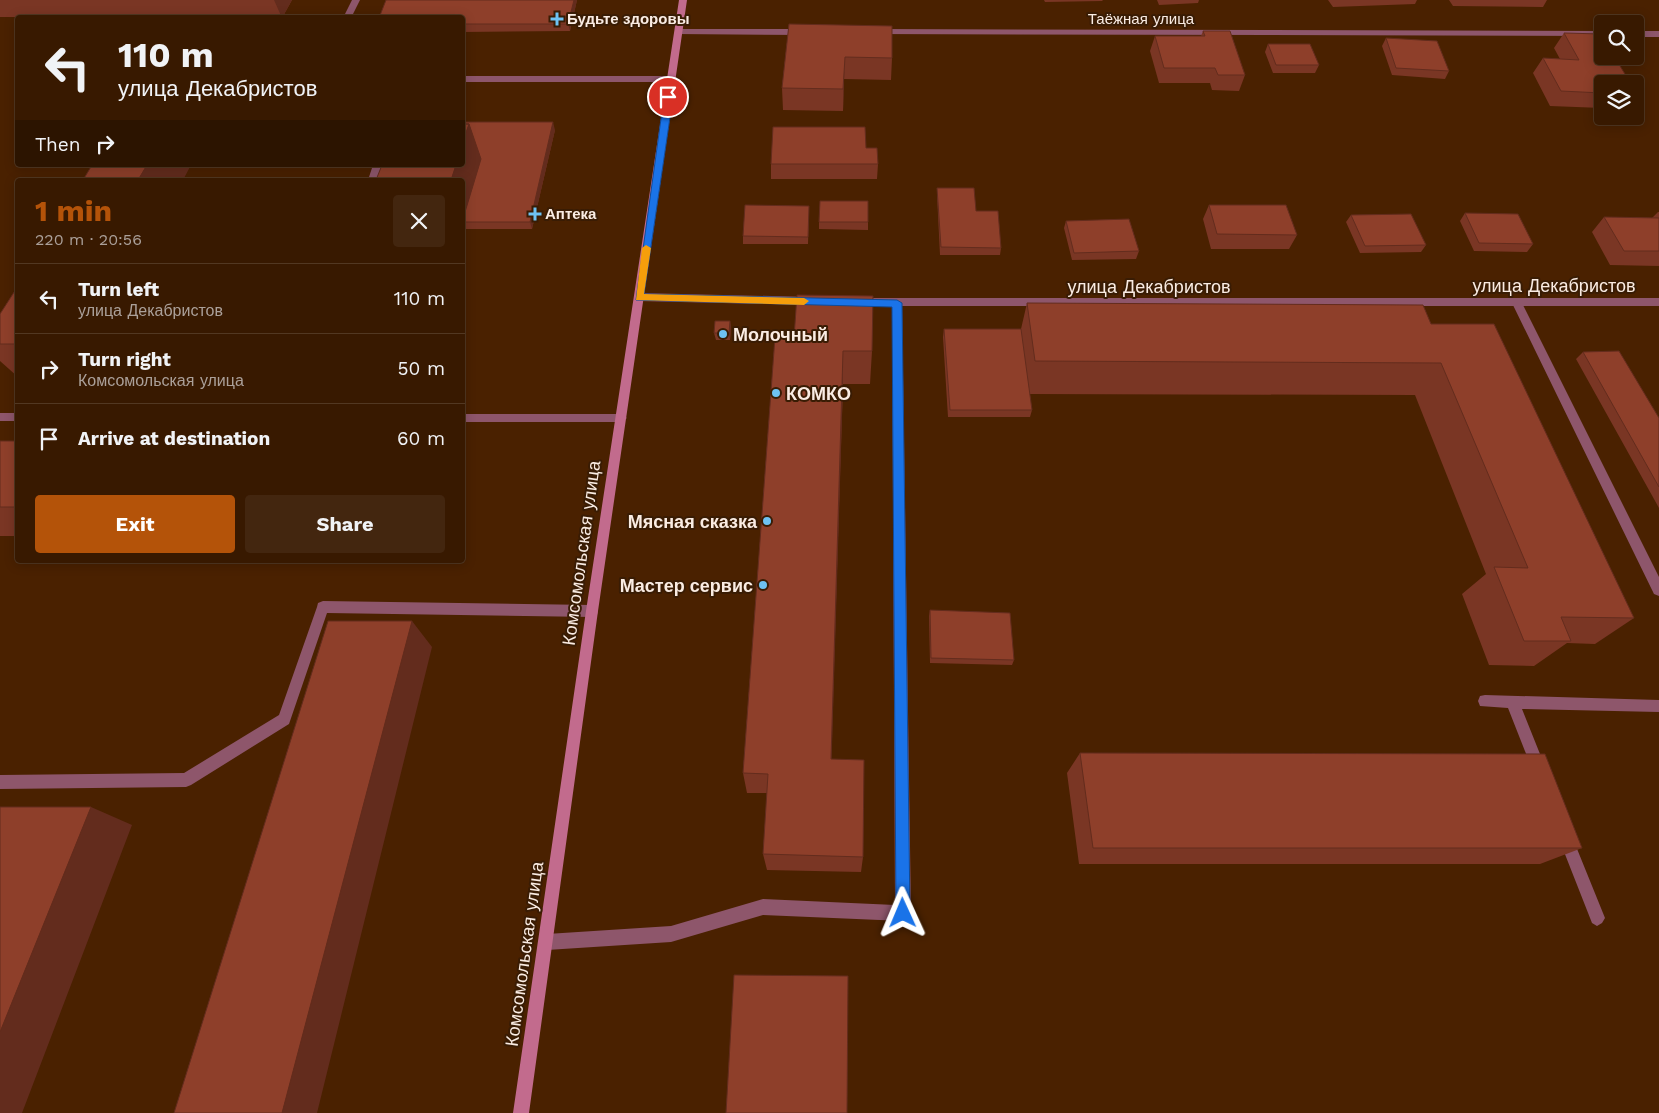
<!DOCTYPE html>
<html lang="en">
<head>
<meta charset="utf-8">
<style>
  body { margin:0; font-family:"Work Sans",sans-serif; background:#43260f; color:#f1f3f6; height:100vh; display:flex; flex-direction:column; font-size:19px; white-space:nowrap }
  * { box-sizing:border-box; margin:0 }
  p { font-size:16px; color:#aba099 }
  .icon { flex:none; width:28px; height:28px; fill:none; stroke:currentColor; stroke-width:2; stroke-linecap:round; stroke-linejoin:round }
  .map { position:relative; flex:1; overflow:hidden }
  .drawer { position:absolute; left:15px; top:178px; width:450px; height:385px; display:flex; flex-direction:column; background:#381900; border-radius:5px; box-shadow:0 2px 12px #0003,0 0 0 1px #523822 }
  .drawer>* { flex:none }
  .banner { position:absolute; left:15px; top:15px; width:450px; height:152px; border-radius:5px; box-shadow:0 2px 12px #0003,0 0 0 1px #523822; background:#381900; color:#f1f3f6; overflow:hidden }
  .fabs { position:absolute; left:1594px; top:15px; display:grid; gap:10px }
  .fabs a { display:grid; place-items:center; width:50px; height:50px; border-radius:5px; background:#381900; box-shadow:0 2px 12px #0003,0 0 0 1px #523822; font-size:25px }
  .pin { position:absolute; display:grid; place-items:center; width:42px; height:42px; color:#fff; margin:-21px; border:2px solid #fff; border-radius:50%; box-shadow:0 1px 5px #0007 }
  .me { position:absolute; width:55px; margin:-28px; rotate:359deg; stroke-linejoin:round; filter:drop-shadow(0 0 4px #0008) }
  .turn { display:flex; align-items:center; gap:18px; height:105px; padding:0 20px; font-size:22px }
  .turn .icon { width:65px; height:65px; stroke-width:2.5 }
  .turn b { display:block; font-size:35px; line-height:42px }
  .then { display:flex; align-items:center; height:48px; padding:0 20px; background:#0003; gap:10px; font-size:19px }
  .round { display:grid; place-items:center; flex:none; width:52px; height:52px; border-radius:5px; background:#43260f }
  .overview { display:flex; align-items:center; justify-content:space-between; height:85px; padding:0 20px }
  h1 { font-size:30px; font-weight:700; line-height:38px; color:#b45309 }
  .action { display:flex; gap:10px; margin-top:auto; padding:10px 20px }
  .action a { flex:1; height:58px; border-radius:5px; background:#b45309; color:#fff; font-size:20px; font-weight:700; line-height:58px; text-align:center }
  .action a+a { background:#43260f; color:#f1f3f6 }
  ul { padding:0; list-style:none }
  li { display:flex; align-items:center; gap:15px; height:70px; padding:0 20px; border-top:1px solid #523822 }
  li div { flex:1 }
  li b { display:block; font-size:19px }
  li em { font-style:normal }
  .map>svg:first-child { display:block }
  .lines { fill:none; stroke-linecap:round; stroke-linejoin:round }
  .lane { fill:#8e566b; fill-rule:evenodd }
  .street { fill:#8e566b; fill-rule:evenodd }
  .secondary { fill:#c26b8d; fill-rule:evenodd }
  .wall { fill:#7a3624 }
  .shaded-wall { fill:#632c1d }
  .building { fill:#8e3f2a; stroke:#632c1d }
  .route { fill:#1a73e8; stroke:#114b97 }
  .slow { fill:#f59e0b }
  .poi-dot { fill:#6ec2f3; stroke:#391c04; stroke-width:2 }
  .labels { text-anchor:middle; dominant-baseline:central; stroke-width:4; stroke-linejoin:round; paint-order:stroke }
  .far-poi-label { font-size:15px; font-weight:bold; fill:#faece3; stroke:#391c04; text-anchor:start }
  .far-street-label { font-size:15px; fill:#faece3; stroke:#391c04 }
  .street-label { font-size:18px; fill:#faece3; stroke:#391c04 }
  .poi-label { font-size:18px; font-weight:bold; fill:#faece3; stroke:#391c04; text-anchor:start }
</style>
</head>
<body>
<div class="map">
<svg width="1659" height="1113" viewBox="0 0 1659 1113">
  <rect width="100%" height="100%" fill="#4a2100"/>
  <g class="lines">
    <path class="lane" d="M352 0H360L351 18H343Z
      M462 76H671L675 79 671 82H462Z
      M373 165H383L378 180H368Z
      M897 299 902 303 911 913 908 918 903 921 763 915 671 942 547 950 542 947 539 942 542 937 547 934 671 926 763 899 895 905 892 303Z
      M1517 299 1522 303 1659 577V596L1654 594 1512 303Z
      M0 413H18V421H0Z
      M462 414H621L627 418 621 422H462Z
      M323 601 592 605 597 607 598 611 597 615 592 617 327 613 289 724 191 785 186 787 0 789V775L184 773 279 715 317 607 318 603Z
      M1485 695 1659 700V712L1522 709 1546 769 1544 774 1539 776 1534 774 1508 708 1480 706 1478 701 1480 696Z
      M1566 832 1571 834 1605 918 1602 923 1597 926 1592 923 1559 839 1561 834Z"/>
    <path class="street" d="M679 29H805L809 32 805 35 676 34 675 32Z
      M875 29 1602 31V36L872 34 871 32Z
      M1635 31H1659V37H1635Z
      M639 293 812 297 817 301 812 305 639 301 634 297Z
      M857 298H1659V306H857L852 302Z"/>
    <path class="secondary" d="M679 0H687L598 611 529 1113H513L586 611Z"/>
  </g>
  <path class="wall" d="M0 0H292L282 18 0 17Z
    M577 0 570 31 462 32V18Z
    M1044 0H1103L1102 1 1045 2Z
    M1157 0H1199L1198 3 1159 5Z
    M1328 0H1417L1415 4 1333 7Z
    M1449 0H1547L1543 7 1453 6Z
    M789 24 892 58 891 80 844 79 843 111 783 110 782 88Z
    M1203 31 1245 75 1239 91 1212 90 1210 83H1159L1150 51 1155 36H1201Z
    M1564 33 1602 84V108L1550 106 1533 73 1543 58 1560 59 1554 48Z
    M1386 38 1449 71 1445 79 1392 75 1382 46Z
    M1268 44 1319 65 1315 73H1273L1265 52Z
    M555 130 532 229H465L462 238V180Z
    M866 148 878 164 877 179H771V164Z
    M937 188 976 211 1001 248 1000 255H940L937 195Z
    M1209 205 1297 235 1289 249H1211L1203 219Z
    M809 206 808 244H743V236Z
    M1658 212H1659V266L1610 265 1592 232 1604 217 1652 218Z
    M1465 213 1533 244 1527 252 1474 251 1460 221Z
    M1351 215 1426 245 1421 252 1360 253 1346 222Z
    M1066 221 1139 251 1136 259 1072 260 1064 228Z
    M819 222H868V230L819 229Z
    M18 286V377L0 361V314Z
    M1027 303 1431 324 1634 618 1595 644 1567 643 1534 666 1489 665 1462 594 1486 574 1415 395 1029 394 1032 410 1030 417H948L943 337 944 329H1021Z
    M730 321 731 328 730 340H716L714 333Z
    M775 337 872 351 870 384H843L831 759 863 857 861 872 767 870 763 854 767 793H747L743 773Z
    M1583 352 1659 418V508L1576 359Z
    M0 441H18V536H0Z
    M930 610 1014 660 1012 665 930 663 929 616Z
    M1080 753 1582 848 1540 864H1079L1067 773Z"/>
  <path class="shaded-wall" d="M274 0H292L282 18Z
    M574 0H577L570 31 568 24Z
    M845 57 844 79 843 111V89Z
    M553 122 555 130 532 229 530 222Z
    M469 124 484 166 462 222V180H451L456 165H462V144Z
    M147 165H191L183 180H138Z
    M462 223 465 229 462 238Z
    M730 321 731 328 730 340 729 333Z
    M843 351V384L831 779V759Z
    M412 621 432 647 317 1113H282Z
    M91 807 132 825 22 1113H0V1032Z"/>
  <path class="building" d="M386 0H574L568 24H462V18H379Z
    M789 24 892 26V58L845 57 843 89 782 88Z
    M1203 31H1230L1245 75H1218L1215 68H1164L1155 36H1205Z
    M1564 33 1601 34 1602 36V56H1614L1631 84H1602V93L1561 91 1543 58 1579 60Z
    M1386 38 1437 41 1449 71 1396 68Z
    M1268 44H1310L1319 65H1276Z
    M462 122H553L530 222H462L481 159 469 124H462Z
    M462 124H469L462 144Z
    M773 127H865L866 148H877L878 164H771Z
    M92 165H147L138 180H83Z
    M382 165H456L451 180H376Z
    M937 188H974L976 211H998L1001 248 941 247Z
    M820 201H868V222H819Z
    M745 205 809 206 808 237 743 236Z
    M1209 205H1286L1297 235 1217 234Z
    M1465 213 1518 214 1533 244 1479 243Z
    M1411 214 1426 245 1365 246 1351 215Z
    M1604 217 1659 218V251H1624Z
    M1129 219 1139 251 1074 253 1066 221Z
    M18 286V344H0V314Z
    M797 295 873 296 872 351H843L831 759 864 760 863 857 763 854 768 774 743 773 775 337 794 338Z
    M1027 303 1423 305 1431 324H1494L1634 618 1561 617 1571 641H1524L1494 567 1528 568 1441 363 1035 361Z
    M715 321H730L729 333H714Z
    M944 329H1021L1032 410H950Z
    M1619 351 1659 418V487L1583 352Z
    M0 441H18V507H0Z
    M930 610 1010 613 1014 660 931 658Z
    M328 621H412L282 1113H174Z
    M1080 753 1545 754 1582 848H1093Z
    M0 807H91L0 1032Z
    M734 975 848 976 847 1113H726Z"/>
  <path class="route" d="M668 94 673 97 644 294 897 300 902 303 910 913 908 918 903 920 898 918 896 913 892 307 636 300 664 97Z"/>
  <path class="slow" d="M646 245 651 248 644 294 804 298 809 301 804 305 636 300 642 248Z"/>
  <g class="poi-dot">
    <path d="M554.5 11.5h5v5h5v5h-5v5h-5v-5h-5v-5h5z"/>
    <path d="M532.5 206.5h5v5h5v5h-5v5h-5v-5h-5v-5h5z"/>
    <circle cx="723" cy="334" r="5"/>
    <circle cx="776" cy="393" r="5"/>
    <circle cx="767" cy="521" r="5"/>
    <circle cx="763" cy="585" r="5"/>
  </g>
  <g class="labels">
    <g class="far-poi-label">
      <text x="567" y="19">Будьте здоровы</text>
      <text x="545" y="214">Аптека</text>
    </g>
    <g class="far-street-label">
      <text x="1141" y="19">Таёжная улица</text>
    </g>
    <g class="street-label">
      <text x="1554" y="285">улица Декабристов</text>
      <text x="1149" y="286">улица Декабристов</text>
      <text transform="translate(581 553) rotate(-82)">Комсомольская улица</text>
      <text transform="translate(524 954) rotate(-82)">Комсомольская улица</text>
    </g>
    <g class="poi-label">
      <text x="733" y="334">Молочный</text>
      <text x="786" y="393">КОМКО</text>
      <text x="757" y="521" text-anchor="end">Мясная сказка</text>
      <text x="753" y="585" text-anchor="end">Мастер сервис</text>
    </g>
  </g>
</svg>
<div class="fabs">
<a><svg class="icon" aria-label="search" viewBox="0 0 24 24"><circle cx="10" cy="10" r="6"/><path d="M15 15l6 6"/></svg></a>
<a><svg class="icon" aria-label="layers" viewBox="0 0 24 24"><path d="M12 4l9 5-9 5-9-5zM3 14l9 5 9-5"/></svg></a>
</div>
<div class="pin" style="left:668px;top:97px;background:#d93025"><svg class="icon" aria-label="arrive" viewBox="0 0 24 24"><path d="M6 21V4h12l-3 4 3 4H6"/></svg></div>
<svg class="me" style="left:903px;top:913px" viewBox="-20 -20 40 40"><path d="M0-17L14 15 0 8-14 15z" fill="#1a73e8" stroke="#fff" stroke-width="4"/></svg>
<div class="banner">
<div class="turn"><svg class="icon" aria-label="left" viewBox="0 0 24 24"><path d="M17 20v-9H6M10 6l-5 5 5 5"/></svg><div><b>110 m</b>улица Декабристов</div></div>
<div class="then">Then<svg class="icon" aria-label="right" viewBox="0 0 24 24"><path d="M7 20v-9h11M14 6l5 5-5 5"/></svg></div>
</div>
<section class="drawer">
<div class="overview"><div><h1>1 min</h1><p>220 m · 20:56</p></div><a class="round"><svg class="icon" aria-label="close" viewBox="0 0 24 24"><path d="M6 6l12 12M18 6L6 18"/></svg></a></div>
<ul>
<li><svg class="icon" aria-label="left" viewBox="0 0 24 24"><path d="M17 20v-9H6M10 6l-5 5 5 5"/></svg><div><b>Turn left</b><p>улица Декабристов</p></div><em>110 m</em></li>
<li><svg class="icon" aria-label="right" viewBox="0 0 24 24"><path d="M7 20v-9h11M14 6l5 5-5 5"/></svg><div><b>Turn right</b><p>Комсомольская улица</p></div><em>50 m</em></li>
<li><svg class="icon" aria-label="arrive" viewBox="0 0 24 24"><path d="M6 21V4h12l-3 4 3 4H6"/></svg><div><b>Arrive at destination</b></div><em>60 m</em></li>
</ul>
<div class="action"><a>Exit</a><a>Share</a></div>
</section>
</div>
</body>
</html>
